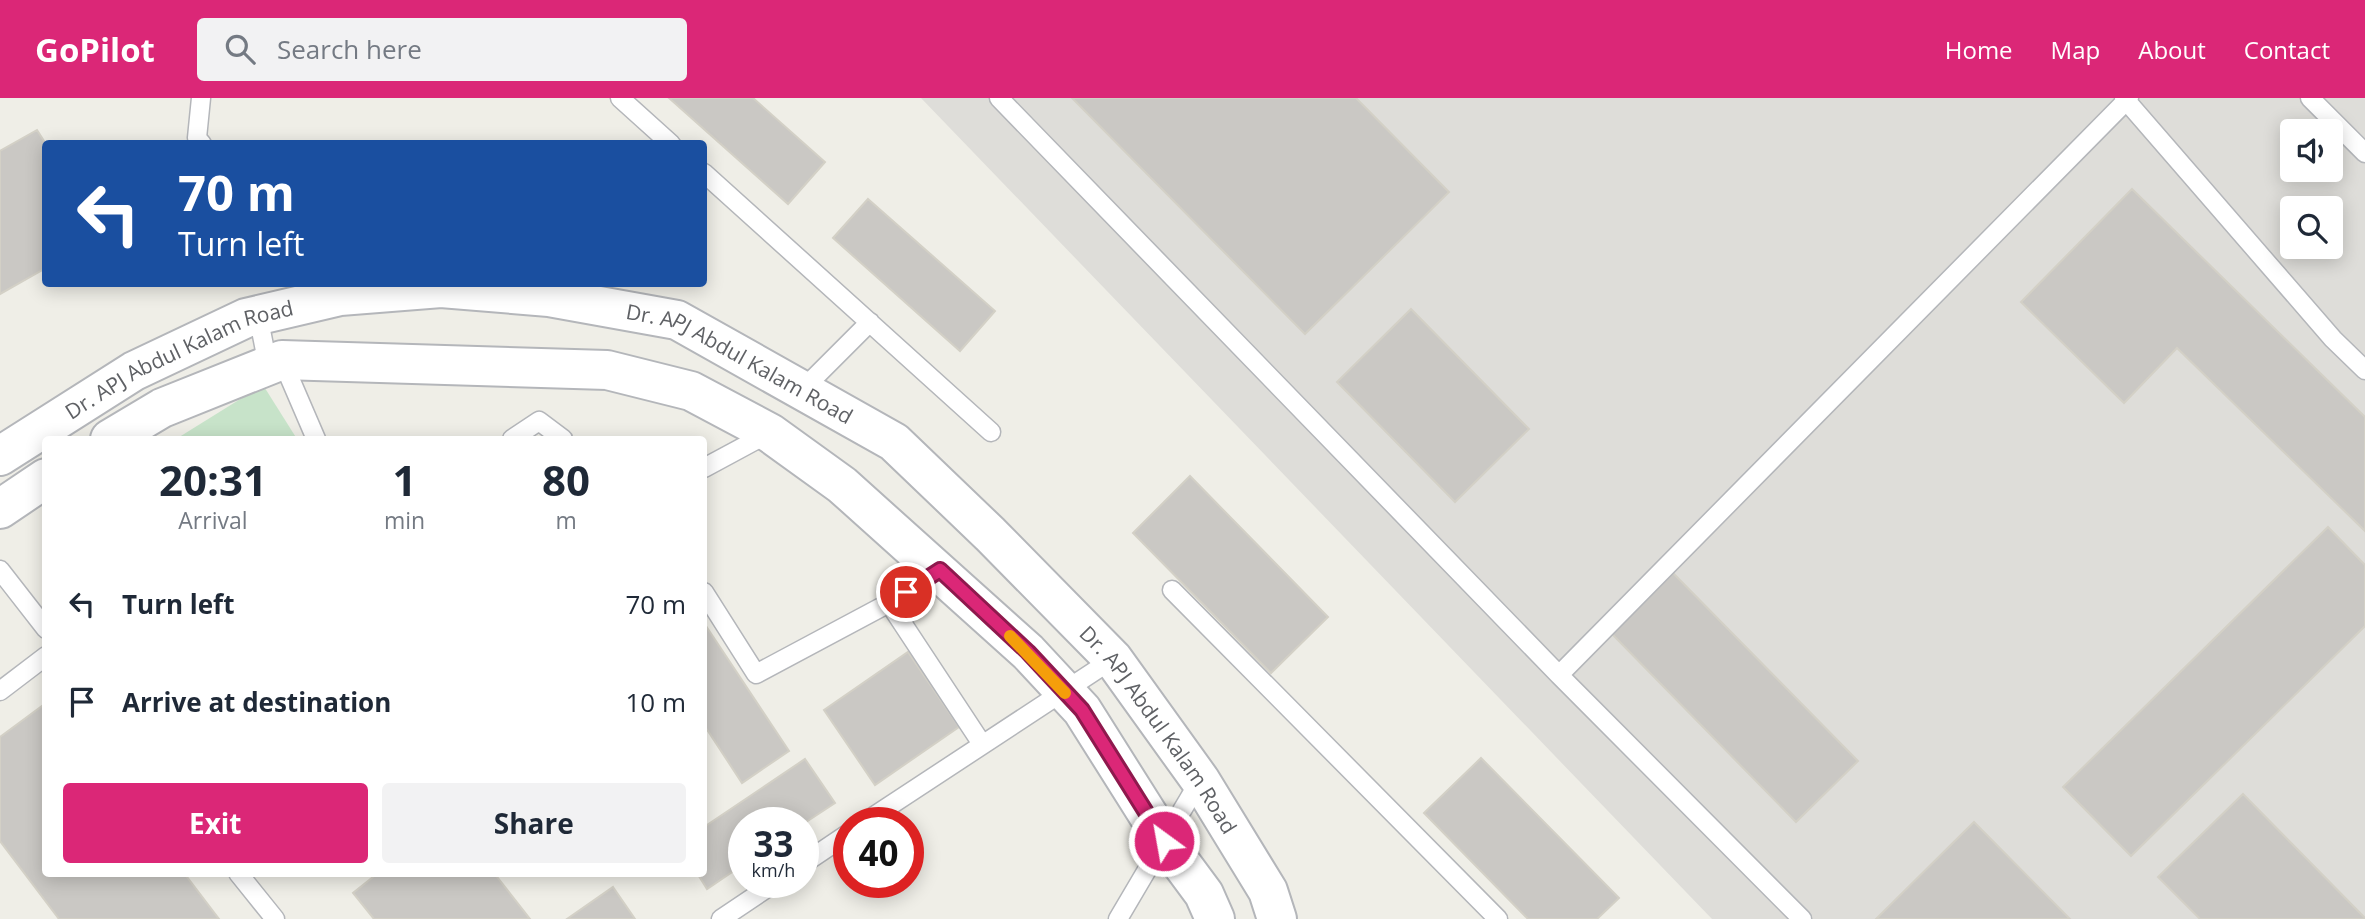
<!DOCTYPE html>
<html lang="en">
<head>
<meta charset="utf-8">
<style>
  body { margin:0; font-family:"Open Sans",sans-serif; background:#f2f2f3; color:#1f2937; height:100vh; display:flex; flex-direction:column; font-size:26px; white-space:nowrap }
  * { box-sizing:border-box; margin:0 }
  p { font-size:23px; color:#747a83 }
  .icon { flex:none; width:38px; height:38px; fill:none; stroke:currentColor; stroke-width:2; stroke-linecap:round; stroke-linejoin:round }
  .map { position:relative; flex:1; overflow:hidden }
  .sheet { position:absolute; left:42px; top:338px; width:665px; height:441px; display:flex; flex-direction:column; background:#fff; border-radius:7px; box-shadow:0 4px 18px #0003 }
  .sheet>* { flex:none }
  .banner { position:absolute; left:42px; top:42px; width:665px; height:147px; border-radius:7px; box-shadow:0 4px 18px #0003; background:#1a4fa0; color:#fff; overflow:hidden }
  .tools { position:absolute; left:2280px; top:21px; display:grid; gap:14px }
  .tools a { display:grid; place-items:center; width:63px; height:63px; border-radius:7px; background:#fff; box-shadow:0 4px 18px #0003; font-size:35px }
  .speed { position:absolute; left:728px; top:709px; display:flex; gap:14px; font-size:35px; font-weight:700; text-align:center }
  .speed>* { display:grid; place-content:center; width:91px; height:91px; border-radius:50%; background:#fff; box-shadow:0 4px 18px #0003; line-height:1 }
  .speed small { font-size:18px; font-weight:400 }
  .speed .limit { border:10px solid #d22; background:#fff; color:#111 }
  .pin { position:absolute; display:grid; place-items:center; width:60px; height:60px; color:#fff; margin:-30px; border:4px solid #fff; border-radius:50%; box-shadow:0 2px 7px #0007 }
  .me { position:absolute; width:77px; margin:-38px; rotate:328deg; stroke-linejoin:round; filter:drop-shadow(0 0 5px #0008) }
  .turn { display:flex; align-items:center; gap:24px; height:147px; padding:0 21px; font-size:32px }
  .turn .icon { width:91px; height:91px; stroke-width:2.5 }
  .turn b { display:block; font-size:49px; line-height:60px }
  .eta { display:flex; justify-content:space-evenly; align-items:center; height:119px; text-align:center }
  .eta b { font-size:42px; font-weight:700; line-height:49px }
  .primary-button { display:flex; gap:14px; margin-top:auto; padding:14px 21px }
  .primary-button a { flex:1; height:80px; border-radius:7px; background:#db2777; color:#fff; font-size:28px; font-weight:700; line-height:80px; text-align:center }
  .primary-button a+a { background:#f2f2f3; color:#1f2937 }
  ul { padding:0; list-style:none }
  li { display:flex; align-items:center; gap:21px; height:98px; padding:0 21px }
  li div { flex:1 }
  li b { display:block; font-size:26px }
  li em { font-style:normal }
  header { display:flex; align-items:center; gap:42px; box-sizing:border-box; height:98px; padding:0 35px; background:#db2777; color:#fff }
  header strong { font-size:33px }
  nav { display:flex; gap:38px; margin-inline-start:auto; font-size:24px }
  .search { width:490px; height:63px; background:#f2f2f3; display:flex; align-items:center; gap:18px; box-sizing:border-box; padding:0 24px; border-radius:7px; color:#747a83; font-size:26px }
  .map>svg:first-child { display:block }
  .industrial { fill:#deddd9; fill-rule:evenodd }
  .green { fill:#c7e3c9 }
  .building { fill:#cac8c4; stroke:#d3d0c6; stroke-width:2 }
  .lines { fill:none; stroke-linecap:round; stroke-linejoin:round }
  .service-casing { stroke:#b4b6ba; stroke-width:21 }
  .tertiary-casing { stroke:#b4b6ba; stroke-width:42 }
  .service { stroke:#fff; stroke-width:18 }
  .tertiary { stroke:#fff; stroke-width:38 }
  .route-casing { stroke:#8e194d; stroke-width:18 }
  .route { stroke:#db2777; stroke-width:12 }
  .slow { stroke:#f59e0b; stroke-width:12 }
  .labels { text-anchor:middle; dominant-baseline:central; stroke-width:5; stroke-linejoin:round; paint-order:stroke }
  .street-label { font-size:21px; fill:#5f6165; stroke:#fff }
</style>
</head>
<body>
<header>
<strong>GoPilot</strong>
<div class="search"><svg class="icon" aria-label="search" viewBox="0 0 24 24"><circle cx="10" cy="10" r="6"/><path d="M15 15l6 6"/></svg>Search here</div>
<nav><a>Home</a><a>Map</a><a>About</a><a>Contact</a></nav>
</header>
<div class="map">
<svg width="2365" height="821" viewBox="0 0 2365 821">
  <rect width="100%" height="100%" fill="#efeee7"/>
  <path class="industrial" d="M921 0H2365V821H1712ZM2292 33H2331V72H2292ZM2292 110H2331V149H2292Z"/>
  <path class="green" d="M263 287 297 341H176Z"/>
  <path class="building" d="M669 0H753L825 64 788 106Z
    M1072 0H1356L1449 94 1305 236Z
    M37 32 46 46V170L0 196V53Z
    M2132 91 2365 319V433L2177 250 2124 305 2021 204Z
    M868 101 995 213 960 253 833 140Z
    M1411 211 1529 331 1455 404 1337 284Z
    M1190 378 1328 519 1271 575 1133 435Z
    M2328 429 2365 467V528L2131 758 2063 689Z
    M1673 475 1858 663 1796 724 1612 536Z
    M704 525 789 653 742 685 704 627Z
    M908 554 959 629 875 687 824 612Z
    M46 605V775H184L219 821H59L0 743V639Z
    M1481 660 1619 800 1597 821H1528L1424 715Z
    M805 661 835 705 803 726 744 724V766L707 791 697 775H704V729Z
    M2243 696 2365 820V821H2200L2158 779Z
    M1974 724 2070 821H1876Z
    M378 775H494L530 821H374L353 795Z
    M613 789 635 821H567Z"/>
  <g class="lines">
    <g class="service-casing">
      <path id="service" d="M201 0 197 40 202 46
        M620 0 671 46
        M999 0 1559 577
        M2124 0 2333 241 2365 272
        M2310 0 2365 55
        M704 75 991 334
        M258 217 268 268
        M282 262 316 341
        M803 291 870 224
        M512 341 539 323 563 341
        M704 370 769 335
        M0 472 46 531
        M1172 492 1498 821
        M704 494 756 576 889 505 940 472
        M889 505 982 646
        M0 593 46 558
        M865 724 1113 561
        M803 766 849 735
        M238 775 275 821
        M721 821 776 784
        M1118 821 1200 682
        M1802 821 1559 577 2129 0"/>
    </g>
    <g class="tertiary-casing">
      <g id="tertiary">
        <path d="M110 341 162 310 282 262 607 272 691 293 770 335 842 387 1028 554 1082 612 1164 742 1204 796 1215 821"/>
        <path id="s1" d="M0 358 134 273 246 220 340 198 441 190 549 199 677 222 894 344 990 436 1113 561 1200 682 1268 793 1277 821"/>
        <path d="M0 411 46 380"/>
      </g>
    </g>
    <use href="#service" class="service"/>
    <use href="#tertiary" class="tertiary"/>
  </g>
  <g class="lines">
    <g class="route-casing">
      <path id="route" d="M906 494 940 472 1028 554 1082 612 1164 743"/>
    </g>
    <use href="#route" class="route"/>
    <path class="slow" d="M1010 538 1065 595"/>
  </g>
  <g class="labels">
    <g class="street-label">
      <text stroke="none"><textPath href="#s1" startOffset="205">Dr. APJ Abdul Kalam Road</textPath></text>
      <text stroke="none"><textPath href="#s1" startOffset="793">Dr. APJ Abdul Kalam Road</textPath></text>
      <text stroke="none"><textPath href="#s1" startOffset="1360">Dr. APJ Abdul Kalam Road</textPath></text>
    </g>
  </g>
</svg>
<div class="tools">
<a><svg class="icon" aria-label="sound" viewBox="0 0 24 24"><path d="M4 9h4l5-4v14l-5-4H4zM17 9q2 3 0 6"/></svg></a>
<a><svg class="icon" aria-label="search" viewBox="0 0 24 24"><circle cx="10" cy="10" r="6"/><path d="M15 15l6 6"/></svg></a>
</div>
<div class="speed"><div>33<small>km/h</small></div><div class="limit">40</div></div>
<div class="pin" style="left:906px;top:494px;background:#d93025"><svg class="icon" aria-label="arrive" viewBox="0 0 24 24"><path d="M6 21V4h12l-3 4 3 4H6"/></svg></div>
<svg class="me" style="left:1164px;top:743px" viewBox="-20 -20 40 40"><circle r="17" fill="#db2777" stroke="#fff" stroke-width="3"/><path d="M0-11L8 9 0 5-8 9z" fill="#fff"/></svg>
<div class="banner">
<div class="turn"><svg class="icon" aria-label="left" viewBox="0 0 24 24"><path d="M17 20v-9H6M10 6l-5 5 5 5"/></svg><div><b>70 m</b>Turn left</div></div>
</div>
<section class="sheet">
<div class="eta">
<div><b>20:31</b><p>Arrival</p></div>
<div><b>1</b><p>min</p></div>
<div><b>80</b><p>m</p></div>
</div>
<ul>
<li><svg class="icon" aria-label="left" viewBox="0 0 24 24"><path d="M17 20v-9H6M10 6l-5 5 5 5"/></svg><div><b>Turn left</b></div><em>70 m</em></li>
<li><svg class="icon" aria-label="arrive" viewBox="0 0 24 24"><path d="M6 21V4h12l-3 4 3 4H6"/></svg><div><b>Arrive at destination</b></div><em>10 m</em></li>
</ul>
<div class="primary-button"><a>Exit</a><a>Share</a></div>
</section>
</div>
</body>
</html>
